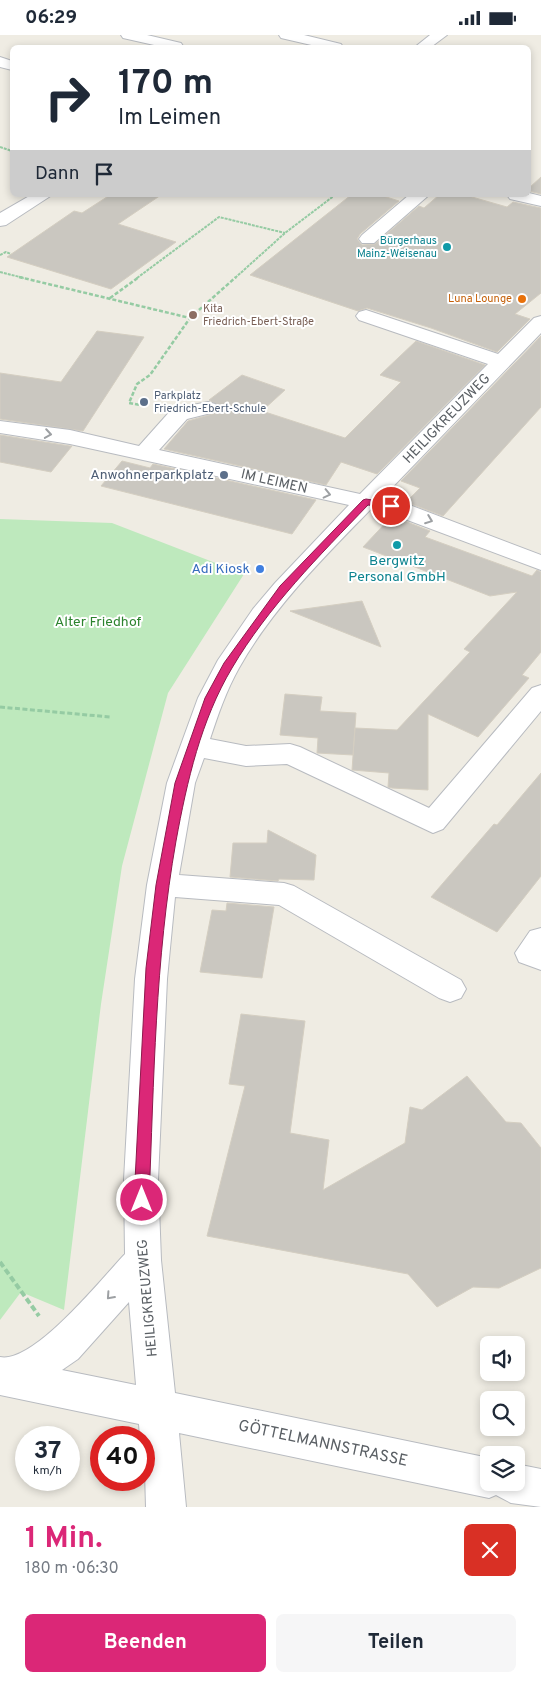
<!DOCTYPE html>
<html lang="de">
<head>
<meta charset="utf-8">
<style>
  body { margin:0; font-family:Overpass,sans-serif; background:#f6f6f7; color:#1f2937; height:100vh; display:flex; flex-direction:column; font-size:19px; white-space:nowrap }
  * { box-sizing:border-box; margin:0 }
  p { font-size:16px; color:#747a83 }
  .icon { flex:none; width:28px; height:28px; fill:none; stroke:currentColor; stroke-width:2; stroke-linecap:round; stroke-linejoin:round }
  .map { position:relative; height:1472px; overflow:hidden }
  .panel { display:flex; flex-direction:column; background:#fff; flex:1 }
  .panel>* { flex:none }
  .guide { position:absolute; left:10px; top:10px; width:521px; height:152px; border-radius:8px; box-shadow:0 2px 8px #0003; background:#fff; color:#1f2937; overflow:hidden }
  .buttons { position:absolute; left:480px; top:1301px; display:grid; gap:10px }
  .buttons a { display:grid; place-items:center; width:45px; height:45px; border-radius:8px; background:#fff; box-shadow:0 2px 8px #0003; font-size:25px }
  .speed { position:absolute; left:15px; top:1391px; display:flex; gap:10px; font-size:25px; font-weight:700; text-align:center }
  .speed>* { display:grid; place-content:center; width:65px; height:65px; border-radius:50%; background:#fff; box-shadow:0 2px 8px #0003; line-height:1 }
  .speed small { font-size:12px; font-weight:400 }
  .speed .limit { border:8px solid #d22; background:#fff; color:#111 }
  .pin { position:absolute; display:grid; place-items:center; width:42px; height:42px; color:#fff; margin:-21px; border:2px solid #fff; border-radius:50%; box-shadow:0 1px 5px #0007 }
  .me { position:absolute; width:55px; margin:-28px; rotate:0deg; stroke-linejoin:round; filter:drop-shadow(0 0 4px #0008) }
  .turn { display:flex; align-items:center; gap:18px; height:105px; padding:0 25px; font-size:22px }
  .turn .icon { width:65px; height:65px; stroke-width:2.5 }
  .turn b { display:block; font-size:35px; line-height:42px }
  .then { display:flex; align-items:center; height:48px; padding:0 25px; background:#0003; gap:10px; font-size:19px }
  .round { display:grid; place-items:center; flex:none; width:52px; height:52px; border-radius:8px; background:#f6f6f7 }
  .overview { display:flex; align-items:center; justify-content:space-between; height:85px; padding:0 25px }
  h1 { font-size:30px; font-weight:700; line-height:38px; color:#db2777 }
  .cta { display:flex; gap:10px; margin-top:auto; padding:10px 25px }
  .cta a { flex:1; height:58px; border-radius:8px; background:#db2777; color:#fff; font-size:20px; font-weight:700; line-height:58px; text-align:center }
  .cta a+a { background:#f6f6f7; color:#1f2937 }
  .status { display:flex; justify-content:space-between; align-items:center; height:35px; padding:0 25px; background:#fff; direction:ltr }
  .status svg { height:14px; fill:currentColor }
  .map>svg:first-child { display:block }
  .green { fill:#bee9bd }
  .building { fill:#cac7c0; stroke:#d4cec1 }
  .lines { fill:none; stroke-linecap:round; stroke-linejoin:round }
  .minor-casing { stroke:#b8bbc0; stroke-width:2 }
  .path-far3 { stroke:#95cba3; stroke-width:2; stroke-dasharray:3 1; stroke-linecap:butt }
  .path-far2 { stroke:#95cba3; stroke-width:2.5; stroke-dasharray:4 2; stroke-linecap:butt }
  .path-far1 { stroke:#95cba3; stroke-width:3; stroke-dasharray:5 2.5; stroke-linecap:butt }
  .path { stroke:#95cba3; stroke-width:4; stroke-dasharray:6 3; stroke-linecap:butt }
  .minor { fill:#fff; fill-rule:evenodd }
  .oneway { stroke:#9da0a3 }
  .route { fill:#db2777; stroke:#8e194d }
  .culture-dot { fill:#0f9aa8; stroke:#fff; stroke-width:2 }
  .food-dot { fill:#e8710a; stroke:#fff; stroke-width:2 }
  .education-dot { fill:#8d6e63; stroke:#fff; stroke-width:2 }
  .service-dot { fill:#5c6f8a; stroke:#fff; stroke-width:2 }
  .shop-dot { fill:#3f7fe0; stroke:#fff; stroke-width:2 }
  .labels { text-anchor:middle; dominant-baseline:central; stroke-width:4; stroke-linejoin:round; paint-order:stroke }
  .far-culture-label { font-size:11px; fill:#0d838f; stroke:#fff; text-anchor:end }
  .far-food-label { font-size:11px; fill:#c56008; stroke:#fff; text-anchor:end }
  .far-education-label { font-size:11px; fill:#785e54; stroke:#fff; text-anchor:start }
  .far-service-label { font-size:11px; fill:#4e5e75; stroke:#fff; text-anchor:start }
  .street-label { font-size:14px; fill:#5b6065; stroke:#fff }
  .service-label { font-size:14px; fill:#4e5e75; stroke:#fff; text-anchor:end }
  .culture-label { font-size:14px; fill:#0d838f; stroke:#fff }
  .shop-label { font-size:14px; fill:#366cbe; stroke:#fff; text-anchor:end }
  .park-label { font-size:14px; fill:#2c832e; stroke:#fff }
  .near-street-label { font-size:16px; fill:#5b6065; stroke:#fff }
</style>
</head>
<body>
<div class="status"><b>06:29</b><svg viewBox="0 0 49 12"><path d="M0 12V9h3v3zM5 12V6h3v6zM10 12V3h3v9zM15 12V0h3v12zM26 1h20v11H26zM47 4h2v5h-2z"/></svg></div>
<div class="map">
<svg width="541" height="1472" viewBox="0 0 541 1472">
  <rect width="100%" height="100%" fill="#efece3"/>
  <path class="green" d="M0 484 112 488 244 539 168 658 122 831 101 969 64 1275 21 1257 0 1285Z"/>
  <path class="building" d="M541 142V159L529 156V153Z
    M110 160H161L118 189 176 207 111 254 7 222 74 176 82 178Z
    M351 160H380L399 166 360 199 357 204 362 210 375 209 419 171 424 173 439 160H465L507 172 513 167 541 173V258L515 279 530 284 497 317 431 293 367 273 358 276 250 240Z
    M97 296 144 302 83 396 0 384V338L61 347Z
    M541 301V372L443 481 406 467 420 453 401 446Z
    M416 306 485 330 377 439 341 427 326 450 164 414 188 386 216 378 220 372 209 365 242 340 285 355 262 376 345 403 401 347 380 340Z
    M0 400 70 411H72L51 437 0 427Z
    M122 426 150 433 153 429 316 465 292 499 101 451Z
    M392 481 430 496 425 502 532 541 537 535 541 537V617L522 640 529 643 478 702 428 679V755L392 753 388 752 389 738 352 735 355 693 397 695 470 617 464 614 517 557 490 561 363 512Z
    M362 566 381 612 290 576Z
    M285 659 322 662 320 676 356 678 353 720 317 718 318 703 280 700Z
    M541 738V841L497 897 431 862 494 789 497 790Z
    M268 795 316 820 314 845 279 844 278 846 230 842 233 808H267Z
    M227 868 274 872 262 943 200 937 212 875 226 876Z
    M241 979 305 986 290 1098 329 1105 323 1155 405 1108 410 1072 422 1075 467 1041 506 1087 521 1088 541 1113V1233L499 1253 473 1252 437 1272 408 1239 207 1201 245 1051 229 1049Z"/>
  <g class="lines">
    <g class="minor-casing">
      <path id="minor" d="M121 0H147L181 8 183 11 163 12 123 3Z
        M279 0H304L341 9 343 12H320L281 3Z
        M430 0H447L431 12H415Z
        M0 22 12 26V35L0 32Z
        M529 158 541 161V171L510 164 507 160H529Z
        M31 160H52L6 190 0 191V178Z
        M409 160H429L374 208H362L359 204 362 200Z
        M366 275 498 319 534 283 541 281V298L382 463 399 466 541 520V535L386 477 371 474C323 523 272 574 239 633 226 656 218 680 210 704L246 711 290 709 300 712 429 773 532 653 541 650V676L443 794 433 798 287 729 246 731 204 723 195 748 179 840 284 848 294 851 461 945 466 954 461 963 450 967 439 963 279 870 175 862 167 944 158 1145 161 1225 175 1358 489 1423V1448H516V1429L541 1434V1472L511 1468 496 1460 489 1463 179 1398 186 1472H146L144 1402H140L139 1389 0 1360V1322C34 1329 102 1243 125 1219L124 1145 135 944 147 850 167 748 198 663 218 625 253 574 275 548 349 470 70 409 0 398V386L70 395 139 411 172 374 208 367 215 369 219 373 215 377 187 384 159 415 360 459 488 329 359 285 356 281 359 277ZM129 1267 136 1350 62 1335 78 1324Z
        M541 893V935L519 927 515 918 530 896Z"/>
    </g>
    <path class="path-far3" d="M0 112 12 116
      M0 220 6 217 11 219
      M0 237 24 243
      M137 243 219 182 285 198
      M235 243 285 198 335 160"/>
    <path class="path-far2" d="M19 242 190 283 150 340 137 349 129 368 140 370
      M110 263 139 242
      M190 283 236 242"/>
    <path class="path-far1" d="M0 672 110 682"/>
    <path class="path" d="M0 1227 39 1281"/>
    <use href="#minor" class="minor"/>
  </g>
  <defs><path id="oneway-chevron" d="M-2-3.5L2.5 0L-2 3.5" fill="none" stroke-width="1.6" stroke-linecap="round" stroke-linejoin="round" transform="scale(1.25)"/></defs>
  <g class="oneway">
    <use href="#oneway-chevron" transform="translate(48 399) rotate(9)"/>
    <use href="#oneway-chevron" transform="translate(327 459) rotate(13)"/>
    <use href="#oneway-chevron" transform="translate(429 485) rotate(21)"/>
    <use href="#oneway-chevron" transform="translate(110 1261) rotate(132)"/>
  </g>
  <path class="route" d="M366 464 391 468 396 471 391 473 368 470C319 521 268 572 232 633 201 685 187 746 176 806 155 925 154 1045 149 1165L147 1170 142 1172 137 1170 134 1165 146 933 156 850 175 748 205 663 224 628 280 551 363 465Z"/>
  <g class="culture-dot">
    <circle cx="447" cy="212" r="5"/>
    <circle cx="397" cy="510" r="5"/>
  </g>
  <circle class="food-dot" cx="522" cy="264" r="5"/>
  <circle class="education-dot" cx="193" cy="280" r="5"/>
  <g class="service-dot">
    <circle cx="144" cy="367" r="5"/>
    <circle cx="224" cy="440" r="5"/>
  </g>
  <circle class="shop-dot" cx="260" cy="534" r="5"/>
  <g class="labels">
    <g class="far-culture-label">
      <text x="437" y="206">Bürgerhaus<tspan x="437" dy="13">Mainz-Weisenau</tspan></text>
    </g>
    <g class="far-food-label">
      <text x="512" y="264">Luna Lounge</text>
    </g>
    <g class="far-education-label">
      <text x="203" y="274">Kita<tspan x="203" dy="13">Friedrich-Ebert-Straße</tspan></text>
    </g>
    <g class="far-service-label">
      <text x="154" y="361">Parkplatz<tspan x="154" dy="13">Friedrich-Ebert-Schule</tspan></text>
    </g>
    <g class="street-label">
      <text transform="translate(447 384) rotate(-46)">HEILIGKREUZWEG</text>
      <text transform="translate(274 447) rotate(13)">IM LEIMEN</text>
      <text transform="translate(148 1263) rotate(-95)">HEILIGKREUZWEG</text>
    </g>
    <g class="service-label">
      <text x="214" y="440">Anwohnerparkplatz</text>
    </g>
    <g class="culture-label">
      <text x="397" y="526">Bergwitz<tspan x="397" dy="16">Personal GmbH</tspan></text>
    </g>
    <g class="shop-label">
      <text x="250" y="534">Adi Kiosk</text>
    </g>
    <g class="park-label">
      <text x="98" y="587">Alter Friedhof</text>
    </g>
    <g class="near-street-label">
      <text transform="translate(323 1409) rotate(12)">GÖTTELMANNSTRASSE</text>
    </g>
  </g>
</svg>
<div class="buttons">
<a><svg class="icon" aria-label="sound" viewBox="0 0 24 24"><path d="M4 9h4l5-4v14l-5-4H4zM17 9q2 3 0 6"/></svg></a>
<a><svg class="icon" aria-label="search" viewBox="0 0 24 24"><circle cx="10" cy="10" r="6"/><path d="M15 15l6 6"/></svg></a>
<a><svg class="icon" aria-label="layers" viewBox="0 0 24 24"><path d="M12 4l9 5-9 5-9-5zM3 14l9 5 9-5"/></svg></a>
</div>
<div class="speed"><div>37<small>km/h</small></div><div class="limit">40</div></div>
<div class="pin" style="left:391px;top:471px;background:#d93025"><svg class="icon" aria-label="arrive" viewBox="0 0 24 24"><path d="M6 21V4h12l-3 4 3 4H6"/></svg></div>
<svg class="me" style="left:142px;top:1165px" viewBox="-20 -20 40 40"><circle r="17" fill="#db2777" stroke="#fff" stroke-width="3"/><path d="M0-11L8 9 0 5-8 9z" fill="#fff"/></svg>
<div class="guide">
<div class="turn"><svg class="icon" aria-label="right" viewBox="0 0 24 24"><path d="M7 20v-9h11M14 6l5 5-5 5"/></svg><div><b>170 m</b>Im Leimen</div></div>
<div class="then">Dann<svg class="icon" aria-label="arrive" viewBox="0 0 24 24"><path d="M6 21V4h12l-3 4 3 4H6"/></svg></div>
</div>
</div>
<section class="panel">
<div class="overview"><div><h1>1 Min.</h1><p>180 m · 06:30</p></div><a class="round" style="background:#d93025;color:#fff"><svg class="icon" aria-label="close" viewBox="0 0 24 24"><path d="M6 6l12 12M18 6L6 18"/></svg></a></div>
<div class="cta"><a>Beenden</a><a>Teilen</a></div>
</section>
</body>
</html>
